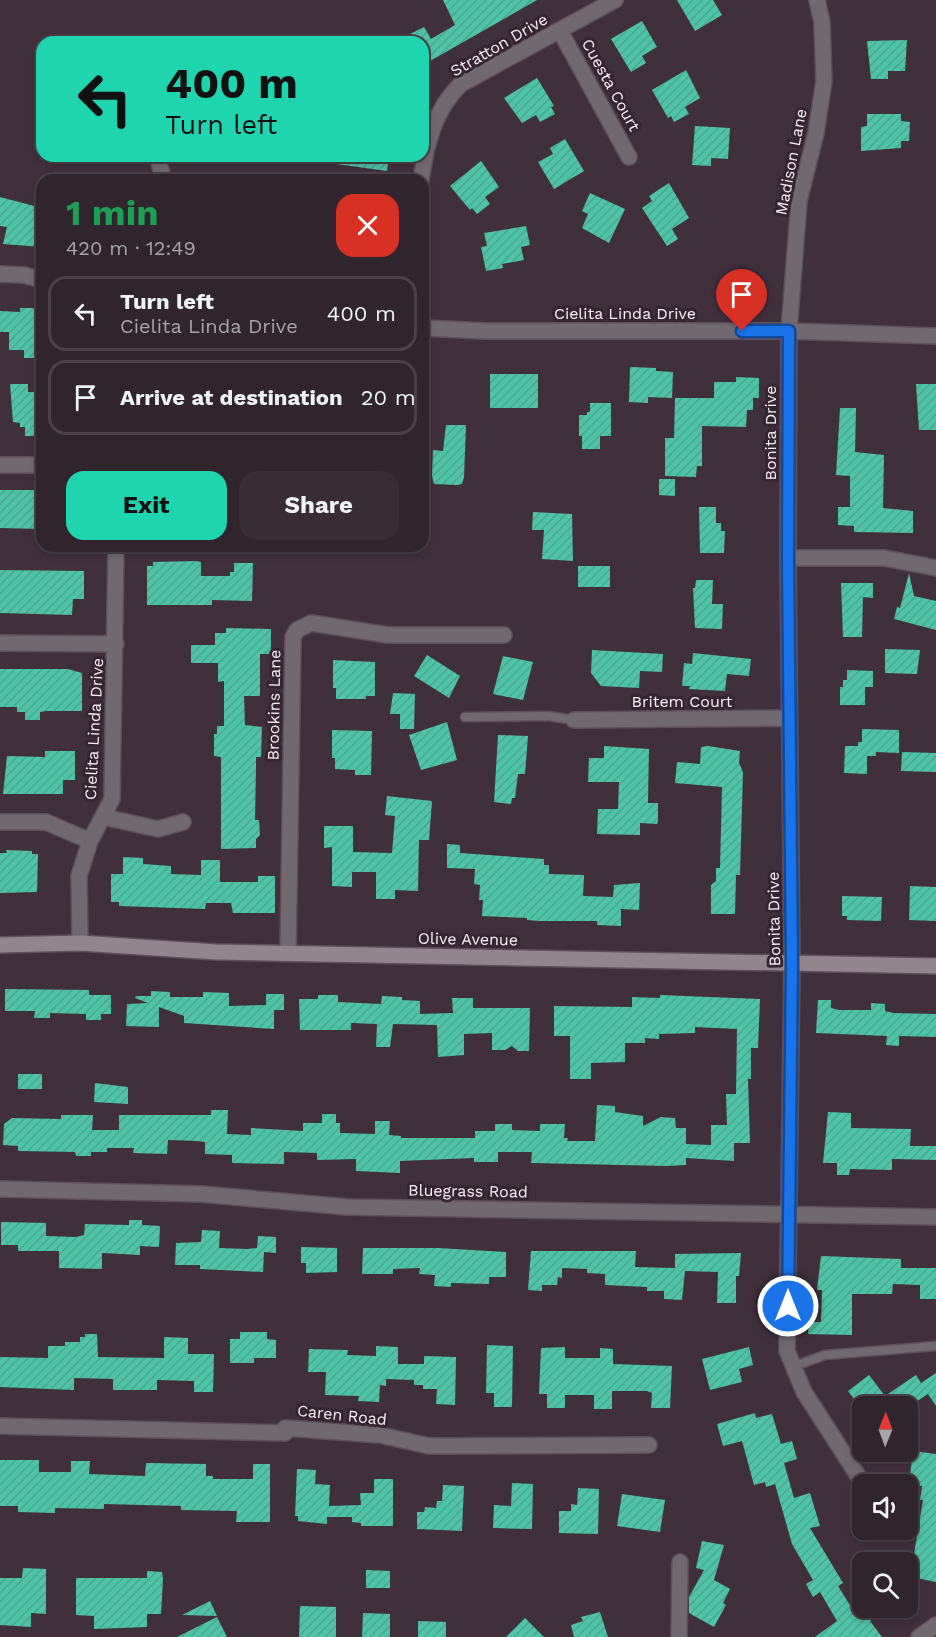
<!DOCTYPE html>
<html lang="en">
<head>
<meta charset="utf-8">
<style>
  body { margin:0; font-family:"Work Sans",sans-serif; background:#382c35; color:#f1f3f6; height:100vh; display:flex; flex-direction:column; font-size:22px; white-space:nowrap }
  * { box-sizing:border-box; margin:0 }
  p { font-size:20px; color:#a8a4aa }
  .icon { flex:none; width:33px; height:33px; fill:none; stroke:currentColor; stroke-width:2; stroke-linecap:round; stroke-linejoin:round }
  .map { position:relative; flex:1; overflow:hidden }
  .panel { position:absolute; left:36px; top:174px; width:393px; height:378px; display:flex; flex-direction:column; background:#30242d; border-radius:18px; box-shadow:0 3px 9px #0003,0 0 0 2px #4b4149 }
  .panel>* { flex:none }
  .top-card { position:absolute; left:36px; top:36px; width:393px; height:126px; border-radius:18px; box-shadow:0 3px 9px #0003,0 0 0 2px #4b4149; background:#1fd5b0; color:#111; overflow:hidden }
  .needle { width:39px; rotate:1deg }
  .tools { position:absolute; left:852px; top:1396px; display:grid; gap:12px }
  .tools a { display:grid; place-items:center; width:66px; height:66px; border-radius:12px; background:#30242d; box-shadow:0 3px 9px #0003,0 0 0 2px #4b4149; font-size:30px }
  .pin { position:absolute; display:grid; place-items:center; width:51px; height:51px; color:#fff; margin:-62px -26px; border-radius:50% 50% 50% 0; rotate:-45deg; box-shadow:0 0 6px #0007 }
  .pin .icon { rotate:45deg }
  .me { position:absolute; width:66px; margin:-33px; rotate:0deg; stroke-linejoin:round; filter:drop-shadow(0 0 4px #0008) }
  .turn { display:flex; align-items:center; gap:21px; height:126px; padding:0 30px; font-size:27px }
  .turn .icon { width:78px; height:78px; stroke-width:2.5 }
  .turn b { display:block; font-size:42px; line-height:51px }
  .round { display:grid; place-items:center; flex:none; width:63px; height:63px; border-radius:18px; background:#382c35 }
  .summary { display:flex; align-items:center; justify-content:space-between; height:102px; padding:0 30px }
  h1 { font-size:36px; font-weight:700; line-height:45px; color:#1e9e55 }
  .button { display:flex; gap:12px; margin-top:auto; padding:12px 30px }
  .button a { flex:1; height:69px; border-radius:18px; background:#1fd5b0; color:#111; font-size:24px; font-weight:700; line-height:69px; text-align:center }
  .button a+a { background:#382c35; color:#f1f3f6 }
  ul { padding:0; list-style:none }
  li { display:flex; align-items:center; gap:18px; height:75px; margin:0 12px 9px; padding:0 18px; border:3px solid #4b4149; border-radius:18px }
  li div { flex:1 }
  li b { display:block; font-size:22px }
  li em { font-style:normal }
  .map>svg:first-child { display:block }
  .building { fill:url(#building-hatch) }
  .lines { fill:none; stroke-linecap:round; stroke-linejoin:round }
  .service-casing { stroke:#5e4f5a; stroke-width:11 }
  .minor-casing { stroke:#5e4f5a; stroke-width:18 }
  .secondary-casing { stroke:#5e4f5a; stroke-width:18 }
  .service { stroke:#71696f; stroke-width:8 }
  .minor { stroke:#71696f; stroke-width:15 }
  .secondary { stroke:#92858e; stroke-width:15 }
  .route-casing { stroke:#114b97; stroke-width:15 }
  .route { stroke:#1a73e8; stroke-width:10 }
  .labels { text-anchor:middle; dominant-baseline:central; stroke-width:6; stroke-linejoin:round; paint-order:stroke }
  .street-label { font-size:16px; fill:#faeff6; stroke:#362631 }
</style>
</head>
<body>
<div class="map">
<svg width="936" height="1637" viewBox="0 0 936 1637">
  <defs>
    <pattern id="building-hatch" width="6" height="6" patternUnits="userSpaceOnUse" patternTransform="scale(1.5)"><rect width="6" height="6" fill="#4ec4a7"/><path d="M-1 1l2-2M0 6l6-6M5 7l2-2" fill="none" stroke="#4da590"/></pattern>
  </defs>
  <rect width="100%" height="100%" fill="#40303c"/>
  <path class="building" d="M443 0H537L423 65V44L426 42H394L424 27 431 39 455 25Z
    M677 0H713L722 15 695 31Z
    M642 21 657 47 642 56 646 63 631 72 611 39Z
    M907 40 905 71H888V79H871L867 41Z
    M686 70 700 98 685 107 689 114 674 122 671 116 668 118 652 90Z
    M537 78 554 106 551 107 555 114 540 122 536 115 522 123 504 98Z
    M867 114H901V121L910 122 909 141H901V148L861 151V127L867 126Z
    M695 126 730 128 728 159 711 158V166L692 165Z
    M565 139 584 171 554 189 538 162 553 154 550 148Z
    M336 156H389L387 171 336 164Z
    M481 161 499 187 485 197 490 204 477 214 472 208 470 210 450 186Z
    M669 183 689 218 672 229 678 239 667 246 642 208 652 201 649 196Z
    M590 193 625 209 609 243 582 228 588 214 582 211Z
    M0 197 42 208V247L3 244 7 227 0 226Z
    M526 226 530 245 521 247 524 260 502 264 503 268 486 271 481 247 487 246 484 233Z
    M20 308H39L38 358H24V350H9V332H0V311L20 312Z
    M630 367 656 368V371L673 372 672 398 648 397V403L629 402Z
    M490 374H538V408H490Z
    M736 377 759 378V398H753V410H747L746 427 702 426V466H697L696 477 665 476V438H674L675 398H714V382H736Z
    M10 384H28V392H42V436H25V427H20V423L13 422Z
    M916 384H936V430H919Z
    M590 403H611V436H600V449H582V436H579V415H587V412H590Z
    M840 408H856L855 452 884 455 883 508 913 511V533L854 532V526L838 525V507H850V476L836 475Z
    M446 425H466L464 477 462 484 457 485 434 484 432 476 433 450 443 451Z
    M659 479H675V496L659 495Z
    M0 490H42V529L0 528Z
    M699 507H716V523H721V531H725L724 553H700Z
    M533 512 572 514 573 561 542 559 544 530H532Z
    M195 561 201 562V576H230V572H234V563H253L252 601 212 600V605H147V566H153V562Z
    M578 566H610V587H578Z
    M0 570 84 571V599H73L72 615 0 613Z
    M909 573 914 596 936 601V630L894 619 897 607 900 608Z
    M696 580H713L712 604H723L722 629 695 628 693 588H695Z
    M841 583H873V598L863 597 862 637H843Z
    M226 628 271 629V654H260V696H244L245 725 262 727 261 757H256V765L255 820H259L260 835 256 839V848L221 849V757L214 756V734H217V726H224V681L218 682V663H191V645H215V633H226Z
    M885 649 920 650 917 674 885 673Z
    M592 650 663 654 662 672 640 671 639 688 601 686 591 673Z
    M693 653 751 659 749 676 727 674 725 691 689 689 690 686H682L684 663 692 664Z
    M427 655 460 676 449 698 414 676Z
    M503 656 533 662 523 700 493 694Z
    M333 660 375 662V696H366V699H336V688H333Z
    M0 669H68L82 673V711H46L40 712V720H25V712H17V707H0Z
    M847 670 873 671V687H865V705H840V687H843V680H847Z
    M393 693 415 694 414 729H400V714H390Z
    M447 722 457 760 421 770 409 735Z
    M862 729 899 730V753L876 752V756H867V774L844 773 845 746H858V742H862Z
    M332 730 372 731 371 775H355V770L335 769V758H332Z
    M498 735 528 736 525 774H518L515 798H512L511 804 494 802Z
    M604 746 649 749 648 803H658V821L657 824 640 823V835L597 834 598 809H618L619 782H588L589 758H604Z
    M708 746 740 751 739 763 743 772 740 875H736L735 914H711V885L716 881V868H720L722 787 675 783 677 762 700 764 701 747Z
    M45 751H75V780H63V794H3L7 756 45 757Z
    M902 752 936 753V772L901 771Z
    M387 796 432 801 429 840H419L418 891 395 890V899H376V872H352V887L332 886V847L324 848V826H353V852L392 853 395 816 385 815Z
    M447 844 460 845V853L544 859V865H549V874L584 875 583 896 613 897 614 885 640 883 639 910 621 909V926L597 925V921H539L527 920V918L482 916 483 900H479L480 885 474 884 475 869 447 868Z
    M6 850 32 851V854H38L37 892 0 893V853H7Z
    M123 857 143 858V864L171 866V874L201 875V860H220V882H258V876H275V913H233L231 903H206L205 909 119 906V902H111V874H123Z
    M910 886 936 887V921L909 920Z
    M842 896 882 897 881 921 847 920V916H842Z
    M5 989 89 990V995H111V1014H101V1020H86V1014L50 1013V1018H34L35 1011H5Z
    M151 991 170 992V997H203V992L229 993V1006L266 1005V994H284V1010H274V1029L184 1023V1016L159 1007V1027L126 1026 127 1004 148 1003 135 998 136 996H151Z
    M318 995H338V1002L381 1004 382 996 402 997V1000L420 1001V1014L453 1013 452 998H473V1008H530L529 1051H518L512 1046 505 1050H492V1033L464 1034V1055L438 1057 437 1025 393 1024 390 1047H376L377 1024 351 1023V1030H300L299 999H318Z
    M660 995 760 999 758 1048H751V1079H748L750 1143H734V1161L686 1158V1165L667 1166 531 1163 532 1152H498V1162H474V1158L400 1161V1173L356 1171V1159L317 1160V1153L284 1152V1164L232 1163V1155L205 1154V1142L197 1141 168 1140 167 1154 133 1153 134 1148H107V1152H91V1156H76L75 1152 18 1151V1146L3 1145 4 1124 12 1118 61 1119V1115H93L92 1130H119V1115H211V1110H228L227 1134 251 1135V1128L303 1131V1123H322V1114H336V1123H340V1133L375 1134V1121H390L389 1135 401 1136V1138H475V1131H495V1124H512V1130L540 1131V1124H565L564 1138H568L567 1141H595L597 1105 615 1106V1112L643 1116V1126L661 1117 675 1118 676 1128H686V1144L711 1145V1125H727L726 1094H736L737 1029 695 1027V1033L659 1034V1039L645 1038V1043H625V1062L591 1063V1079H570V1036H554V1006L632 1007V997L660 998Z
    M818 1000H831V1008L839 1010H871V1003L885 1004V1011L893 1013 936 1014V1037L899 1036V1046L886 1045 887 1036 816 1033Z
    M18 1074H42V1089H18Z
    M95 1083 128 1087V1104L94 1102Z
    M828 1112 851 1113V1128L911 1129 910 1146H936V1160L892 1159V1170L850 1169 849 1175H837V1163H823Z
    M129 1220H142V1225L160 1226 159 1247 140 1246V1255L102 1253V1269L59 1268V1251H18V1245H1V1222L46 1223V1236L76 1237 84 1235 85 1224 129 1225Z
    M202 1230 220 1231 219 1248 248 1249 257 1248 258 1236 276 1237V1253L264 1252 263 1272 200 1269V1265H175L176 1243 201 1242Z
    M301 1247 337 1248V1272L306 1273V1263H301Z
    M363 1248H438L506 1252V1277H489V1284L451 1283V1287L434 1286 435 1275 419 1274 420 1268 393 1269V1274H362Z
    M531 1251H636L635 1267 675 1268V1254L741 1253 739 1276H736V1303H717L718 1272 685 1271 682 1300 664 1299V1291H647V1287L605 1285V1274L587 1273V1269L562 1268V1278L558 1277 557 1285H542V1291L528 1290Z
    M821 1256 901 1259V1268H936V1299H920V1285L893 1284 892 1294H852V1335L808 1334 809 1322H821L822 1290H817Z
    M240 1332H267V1339L276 1340V1358H254V1363H230V1339H240Z
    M85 1334H97L98 1357 164 1358V1337L188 1338V1354H214L213 1392H194V1381L157 1380V1390H113V1379L74 1378V1390L0 1387V1357L48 1358V1346H65V1342H80V1337H85Z
    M487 1345 513 1346 512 1407H494V1393H486Z
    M376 1346 398 1347V1364H424V1356L456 1357 455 1405 436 1404 437 1389H423V1385H414V1380L386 1379V1386L380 1385 379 1402 358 1401 359 1396 325 1395 326 1372H308L309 1349 348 1350 347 1355 376 1356Z
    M565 1347V1358H600V1348L613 1349V1364L672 1366 670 1408H651L652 1393 647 1391H612V1409H594V1395H565V1408H547V1394H539L541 1348Z
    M749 1347 753 1365 739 1369 742 1382 710 1390 702 1359Z
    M936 1373V1406L928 1394 908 1407H860L848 1391 869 1375 885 1396 916 1375 921 1383Z
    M755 1413 756 1418 772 1414 781 1444 792 1441 797 1459 784 1463 794 1498 810 1493 820 1526 810 1528 843 1583 838 1586 853 1610 869 1608 875 1617 870 1621 882 1637H815L837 1621 820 1592 813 1597 806 1584 813 1580 792 1544 775 1484 766 1487 765 1482 754 1485 742 1441 723 1446 717 1424Z
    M913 1451 936 1454V1582L916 1578 919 1561 913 1560 923 1500H920L922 1486 909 1484Z
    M0 1460H39V1472H71V1461H90L89 1474 145 1476 146 1463 206 1464V1476H213V1479H253V1464H270V1522H236L237 1511 181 1510V1506L104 1504V1509L55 1508V1513L18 1512V1506H0Z
    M297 1469 316 1470 315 1484 330 1485 329 1506 361 1505 360 1493H374V1479H393V1526H361V1523L352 1522V1517H327V1524L298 1521V1516H295Z
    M512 1483 533 1484 532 1529 493 1528 494 1505 511 1506Z
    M443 1485 464 1486 462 1531 417 1529V1512H424L425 1507 436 1508 437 1501H442Z
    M578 1488 599 1489 598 1534 559 1533V1511H571V1504L577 1505Z
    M622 1494 665 1500 660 1532 617 1526Z
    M702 1541 724 1545 714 1580 730 1589 723 1603 726 1605 714 1627 689 1613V1597L704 1570 696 1568Z
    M23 1568 46 1569V1614L31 1613V1627L0 1625V1578H22Z
    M366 1570 390 1571V1588H366Z
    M147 1571 162 1572 163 1579 161 1614H147V1627L94 1629V1616L76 1615V1578H147Z
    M210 1601 217 1616 182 1615Z
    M300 1606 336 1607V1637H299Z
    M600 1612 608 1637H574L571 1625 583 1621 581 1617Z
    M363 1613 390 1614V1637H362Z
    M217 1617 227 1637H177Z
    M525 1618 544 1637H506Z
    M418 1621 446 1622V1637H418Z"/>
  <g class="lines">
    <g class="service-casing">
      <path id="service" d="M465 717 548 716 574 720
        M792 1367 825 1355 936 1346"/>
    </g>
    <g class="minor-casing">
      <path id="minor" d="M817 0 822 22 824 81 816 133 799 201 789 331 788 558 792 963 787 1351 804 1392 864 1485
        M560 31 629 157
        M157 156 164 180
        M421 180C426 144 434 110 461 84L615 0
        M0 274 24 275 42 280
        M423 328 485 331H789L936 336
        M0 465H42
        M788 558H884L936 568
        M0 643 116 644
        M574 720 789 718
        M104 817 158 829 183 822
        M0 822H46L90 841
        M80 943 79 876 90 841 112 799 116 546
        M288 953 293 637 297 630 311 623 388 635H504
        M0 1189 201 1194 347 1207 936 1217
        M0 1426 285 1433V1428L380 1435 429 1446 649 1445
        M679 1637 680 1562
        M919 1637 936 1625"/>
    </g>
    <g class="secondary-casing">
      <path id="secondary" d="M0 945 80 943 216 952 936 966"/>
    </g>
    <use href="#service" class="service"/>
    <use href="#minor" class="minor"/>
    <use href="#secondary" class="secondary"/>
  </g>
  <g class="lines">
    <g class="route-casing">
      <path id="route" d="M742 331H789L788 558 792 963 788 1306"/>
    </g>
    <use href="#route" class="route"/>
  </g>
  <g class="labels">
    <g class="street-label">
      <text transform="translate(499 45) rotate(-30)">Stratton Drive</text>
      <text transform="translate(611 85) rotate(61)">Cuesta Court</text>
      <text transform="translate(791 162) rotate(-79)">Madison Lane</text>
      <text x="625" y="313">Cielita Linda Drive</text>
      <text transform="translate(770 433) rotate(-90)">Bonita Drive</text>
      <text x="682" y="701">Britem Court</text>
      <text transform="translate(274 705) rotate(-89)">Brookins Lane</text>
      <text transform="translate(94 729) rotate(-87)">Cielita Linda Drive</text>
      <text transform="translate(774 919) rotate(-91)">Bonita Drive</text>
      <text transform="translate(468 939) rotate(1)">Olive Avenue</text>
      <text transform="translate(468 1191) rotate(1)">Bluegrass Road</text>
      <text transform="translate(342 1415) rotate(6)">Caren Road</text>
    </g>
  </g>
</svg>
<div class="tools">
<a><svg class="needle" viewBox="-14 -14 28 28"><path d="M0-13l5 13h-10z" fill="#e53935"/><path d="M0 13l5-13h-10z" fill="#a8a4aa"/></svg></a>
<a><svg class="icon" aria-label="sound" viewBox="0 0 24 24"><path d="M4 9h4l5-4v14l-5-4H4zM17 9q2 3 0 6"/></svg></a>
<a><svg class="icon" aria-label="search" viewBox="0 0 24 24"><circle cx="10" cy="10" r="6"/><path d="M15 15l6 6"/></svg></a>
</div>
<div class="pin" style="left:742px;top:331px;background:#d93025"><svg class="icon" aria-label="arrive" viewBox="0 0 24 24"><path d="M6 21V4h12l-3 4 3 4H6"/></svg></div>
<svg class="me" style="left:788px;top:1306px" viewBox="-20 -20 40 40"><circle r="17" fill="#1a73e8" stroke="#fff" stroke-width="3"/><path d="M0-11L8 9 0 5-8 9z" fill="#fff"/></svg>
<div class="top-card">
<div class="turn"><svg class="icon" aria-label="left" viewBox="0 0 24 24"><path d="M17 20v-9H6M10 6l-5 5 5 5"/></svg><div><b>400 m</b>Turn left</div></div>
</div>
<section class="panel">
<div class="summary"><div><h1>1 min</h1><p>420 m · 12:49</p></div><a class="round" style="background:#d93025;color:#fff"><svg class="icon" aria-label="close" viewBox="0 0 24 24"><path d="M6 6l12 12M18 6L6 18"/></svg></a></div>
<ul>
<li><svg class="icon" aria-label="left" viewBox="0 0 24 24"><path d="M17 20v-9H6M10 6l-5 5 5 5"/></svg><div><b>Turn left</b><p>Cielita Linda Drive</p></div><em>400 m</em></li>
<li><svg class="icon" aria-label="arrive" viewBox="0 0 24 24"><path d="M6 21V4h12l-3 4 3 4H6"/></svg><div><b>Arrive at destination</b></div><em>20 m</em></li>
</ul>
<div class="button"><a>Exit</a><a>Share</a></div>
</section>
</div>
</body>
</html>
